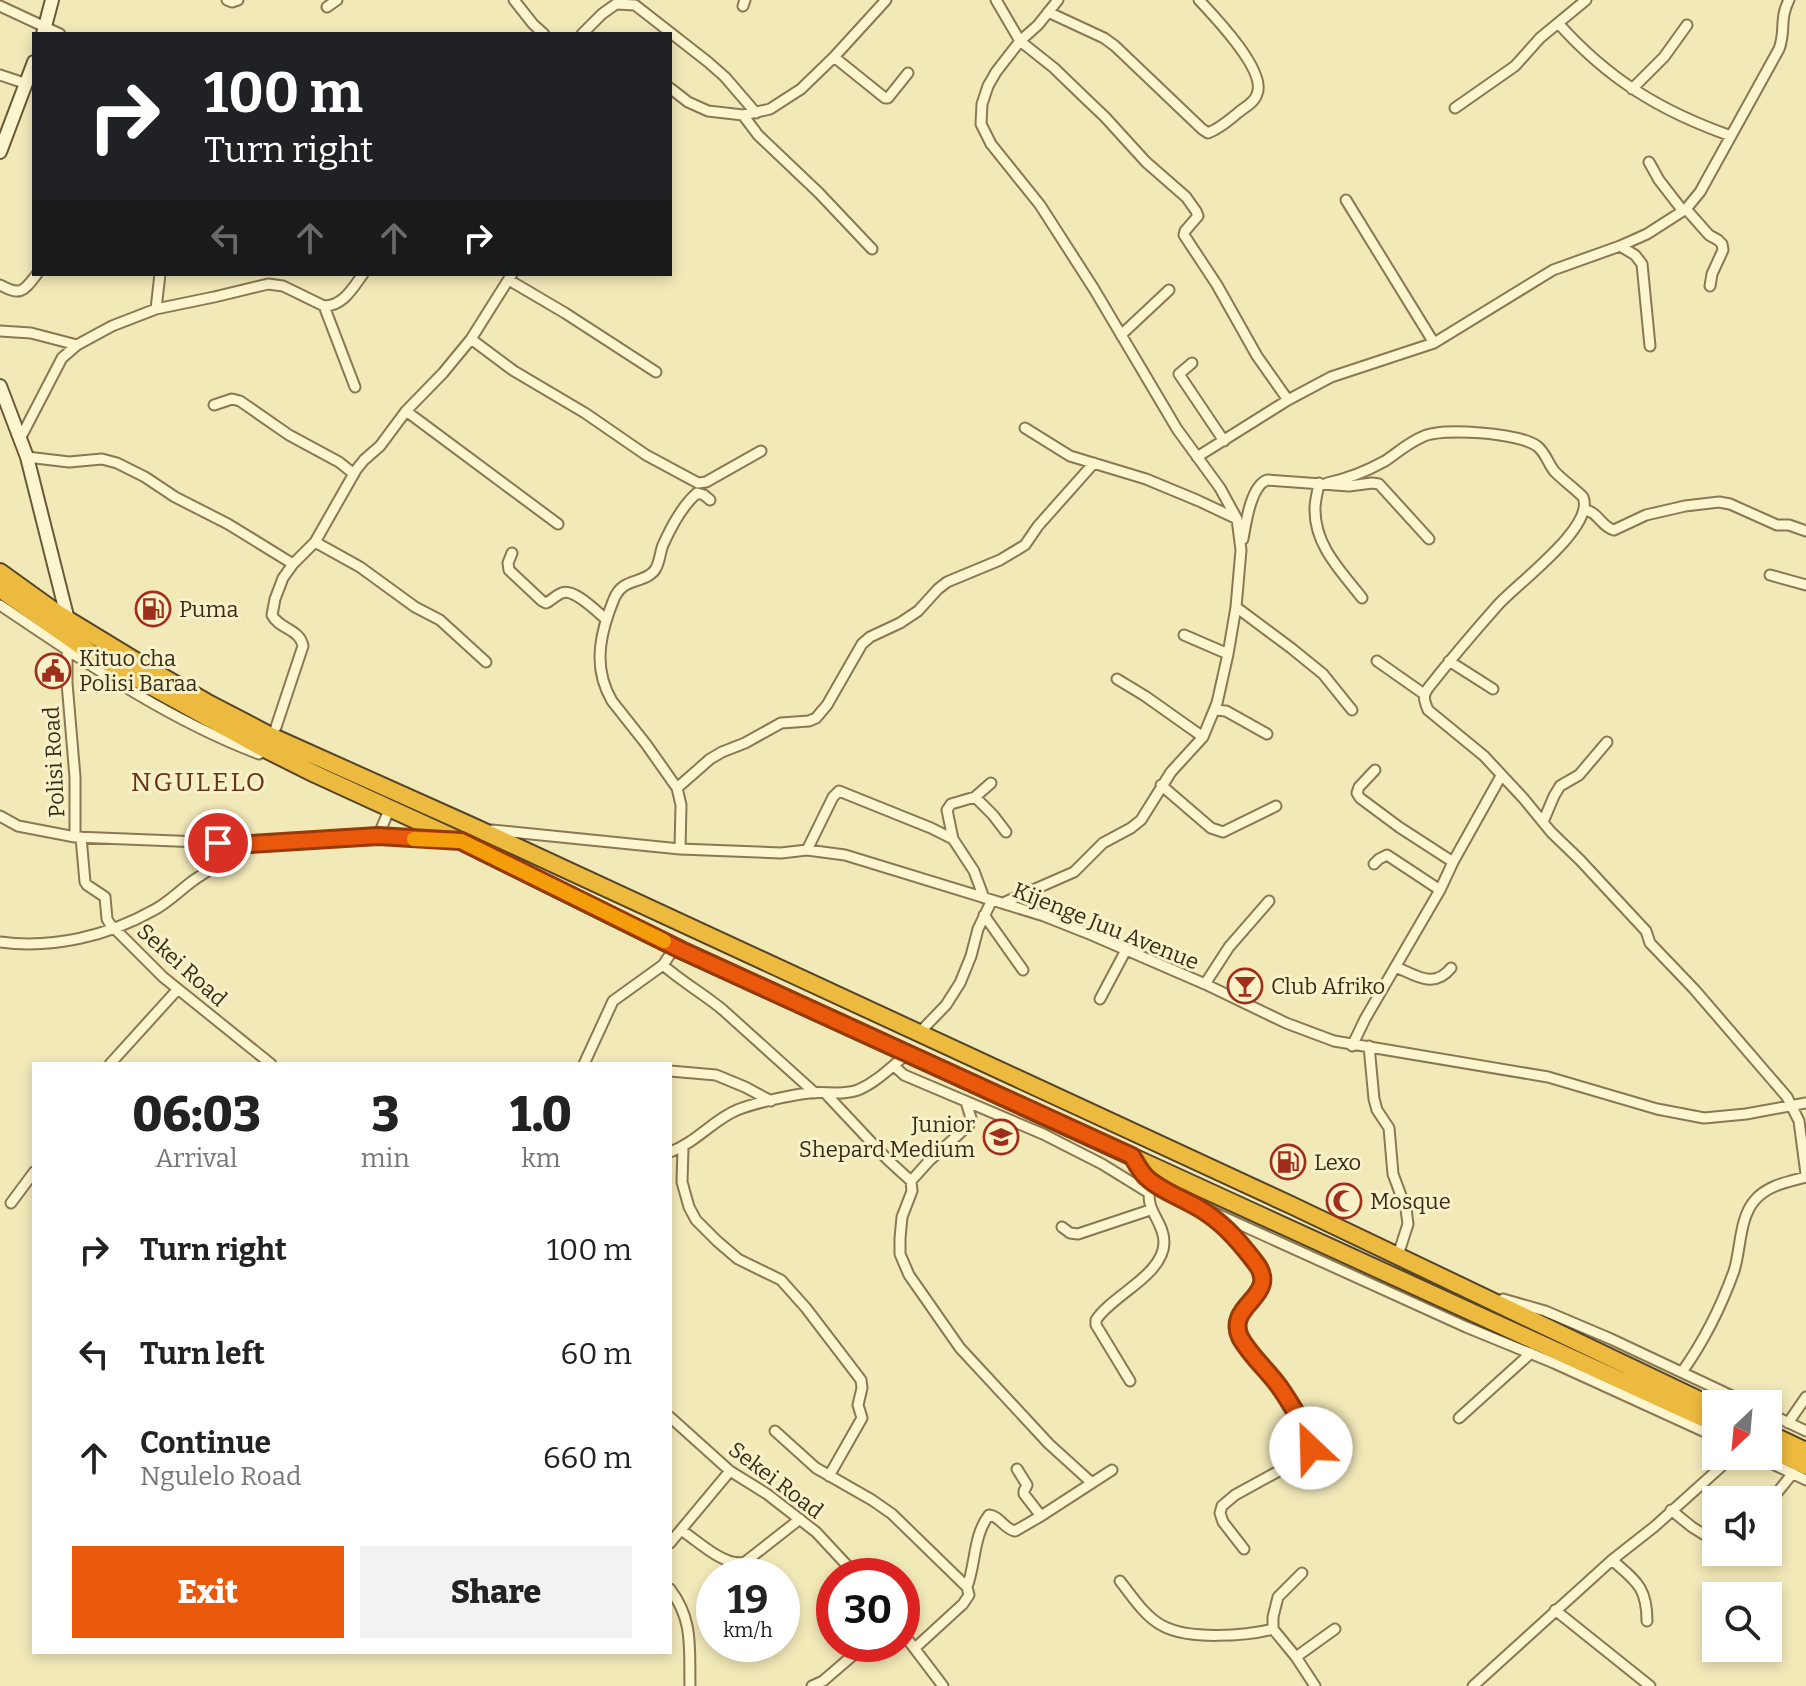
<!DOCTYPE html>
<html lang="en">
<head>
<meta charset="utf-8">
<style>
  body { margin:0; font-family:Bitter,serif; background:#f2f2f2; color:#222; height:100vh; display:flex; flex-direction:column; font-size:30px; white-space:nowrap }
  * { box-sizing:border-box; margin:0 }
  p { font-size:26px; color:#767676 }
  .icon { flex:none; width:44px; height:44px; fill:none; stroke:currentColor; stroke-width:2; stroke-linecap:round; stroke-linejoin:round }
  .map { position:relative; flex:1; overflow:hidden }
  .drawer { position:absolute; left:32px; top:1062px; width:640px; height:592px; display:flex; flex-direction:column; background:#fff; border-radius:0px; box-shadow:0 4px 12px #0003 }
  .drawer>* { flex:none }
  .guide { position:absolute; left:32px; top:32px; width:640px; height:244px; border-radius:0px; box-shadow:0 4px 12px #0003; background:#202124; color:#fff; overflow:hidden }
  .needle { width:52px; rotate:206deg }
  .fabs { position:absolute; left:1702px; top:1390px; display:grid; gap:16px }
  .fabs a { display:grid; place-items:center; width:80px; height:80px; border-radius:0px; background:#fff; box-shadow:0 4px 12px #0003; font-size:40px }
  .speed { position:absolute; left:696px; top:1558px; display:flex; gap:16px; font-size:40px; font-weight:700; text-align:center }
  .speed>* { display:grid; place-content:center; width:104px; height:104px; border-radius:50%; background:#fff; box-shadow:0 4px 12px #0003; line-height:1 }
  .speed small { font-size:20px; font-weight:400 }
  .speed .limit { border:12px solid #d22; background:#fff; color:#111 }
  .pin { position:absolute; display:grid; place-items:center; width:68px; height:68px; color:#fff; margin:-34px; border:4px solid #fff; border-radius:50%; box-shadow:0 2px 8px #0007 }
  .me { position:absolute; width:88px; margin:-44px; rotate:336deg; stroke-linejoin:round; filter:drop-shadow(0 0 6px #0008) }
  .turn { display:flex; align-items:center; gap:28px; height:168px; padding:0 40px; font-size:36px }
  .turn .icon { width:104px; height:104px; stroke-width:2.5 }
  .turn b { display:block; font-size:56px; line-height:68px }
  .lanes { display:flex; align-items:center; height:76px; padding:0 40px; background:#0003; justify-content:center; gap:40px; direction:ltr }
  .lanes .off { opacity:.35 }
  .eta { display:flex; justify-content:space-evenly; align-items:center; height:136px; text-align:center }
  .eta b { font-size:48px; font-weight:800; line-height:56px }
  .cta { display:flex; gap:16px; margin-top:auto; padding:16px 40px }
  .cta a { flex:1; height:92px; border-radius:0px; background:#ea580c; color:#fff; font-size:32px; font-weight:800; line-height:92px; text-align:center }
  .cta a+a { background:#f2f2f2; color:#222 }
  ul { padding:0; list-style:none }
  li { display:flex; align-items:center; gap:24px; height:104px; padding:0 40px }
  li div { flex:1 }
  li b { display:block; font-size:30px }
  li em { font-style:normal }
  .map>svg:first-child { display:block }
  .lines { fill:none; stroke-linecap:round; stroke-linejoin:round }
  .street-casing { stroke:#8a7852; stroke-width:13 }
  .secondary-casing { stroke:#6b5836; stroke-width:16 }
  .highway-casing { stroke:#564428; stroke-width:20 }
  .street { stroke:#fcf5cd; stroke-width:9 }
  .secondary { stroke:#fcf5cd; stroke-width:12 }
  .highway { stroke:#ecba3f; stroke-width:16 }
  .route-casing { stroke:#983908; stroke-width:20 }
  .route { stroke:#ea580c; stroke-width:14 }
  .slow { stroke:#f59e0b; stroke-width:14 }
  .labels { text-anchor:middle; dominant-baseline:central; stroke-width:6; stroke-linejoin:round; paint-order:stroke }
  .poi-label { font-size:22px; fill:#372c19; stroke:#f9f2c9; text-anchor:start }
  .street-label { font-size:22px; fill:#372c19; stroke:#f9f2c9 }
  .quarter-label { font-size:26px; letter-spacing:2px; fill:#683214; stroke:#f9f2c9 }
</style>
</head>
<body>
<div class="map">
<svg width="1806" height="1686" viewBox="0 0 1806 1686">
  <rect width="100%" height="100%" fill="#f2e9b9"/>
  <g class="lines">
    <g class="street-casing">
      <path id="street" d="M227 0 232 2 238 0
        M514 0 533 24 544 34
        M996 0 1020 41 1054 68 1085 98 1105 117 1146 162 1186 197 1196 211 1198 216 1185 231 1184 235 1217 285 1257 356 1288 400
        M0 6 60 34
        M743 6 745 0
        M327 7 337 0
        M1048 12 1104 38 1115 46 1202 129 1208 133C1221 128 1229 120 1239 112 1245 107 1255 102 1257 94 1267 71 1214 16 1199 0
        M1558 23C1608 79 1660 111 1731 136
        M582 34 602 14 616 4 635 5 708 62 725 77 756 113
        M834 57 885 98H888L908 73
        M0 75 27 84
        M670 88 688 102 708 111 743 115 770 109 801 89 834 57 886 0
        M1632 89 1664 57 1687 25
        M1455 108 1515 66 1540 38 1586 0
        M743 115 758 135 819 193 872 249
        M1649 162 1659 180 1683 211
        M1346 200 1434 343
        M1686 209 1709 235 1718 240 1722 244 1723 250 1712 274 1710 286
        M1620 246 1635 255 1642 264 1650 346
        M509 280 565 313 656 372
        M0 285C21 296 23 292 37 274
        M324 306 355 387
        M156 309 160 274
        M0 331 31 333 77 345
        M1121 335 1169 290
        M471 339 514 371 585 413 646 455 698 483 706 482 761 451
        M1192 363 1179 374 1224 441
        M214 405 232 399 240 401 289 435 339 462 354 474
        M406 411 558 524
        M1025 428 1070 456 1146 479 1199 501 1237 519
        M21 437 62 358 77 345 112 326 156 309 214 297 268 284 283 286 324 306C343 306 353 288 363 274
        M27 457 69 462 102 459 117 463 145 477 175 497 228 524 293 564
        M1197 457 1288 400 1331 377 1434 343 1553 270 1620 246 1647 234 1686 209 1700 192 1779 49C1786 31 1779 19 1789 0
        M1319 483C1318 491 1315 500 1315 508 1314 545 1341 571 1362 598
        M1327 483C1347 479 1367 471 1385 461 1397 453 1408 443 1422 437 1442 427 1519 433 1537 446 1546 453 1548 464 1555 472 1564 481 1574 488 1583 497 1596 527 1515 585 1497 606 1474 632 1451 659 1429 687 1422 696 1424 700 1428 710L1484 756 1524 799 1551 832 1580 860 1646 931 1650 943 1694 989 1787 1097 1799 1121 1806 1174
        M1584 510C1598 511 1601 527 1614 530L1646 515 1685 506 1719 502 1730 504 1777 525H1789L1806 531
        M1243 539C1246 522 1251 486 1267 480L1349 486 1372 483 1379 484 1429 539
        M315 542 360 567 415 607 440 620 486 662
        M512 553 508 563 509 570 542 601 546 603C551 601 556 595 562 593 574 588 597 612 606 619
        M1770 575 1806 585
        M0 605C82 660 166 719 259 754
        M1236 607 1291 648 1323 674 1352 710
        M1184 635 1228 654
        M67 649V683L75 777V837
        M1377 661 1424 694
        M1449 661 1493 689
        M1117 679 1145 696 1203 737
        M1215 710 1226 711 1267 734
        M276 727 303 646C300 629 279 629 272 615L275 599 283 578 293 564 315 542 356 470 364 460 380 446 406 411 443 373 471 339 512 274
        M1375 770 1359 787 1357 793 1360 798 1399 827 1453 862
        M1161 785 1211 828 1223 832 1276 806
        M677 788 710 759 722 752 745 743 781 723 809 721 816 718 827 705 862 644 870 637 900 623 918 611 938 589 947 582 1000 560 1025 545 1038 526 1094 463
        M975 797 993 815 1006 832
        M0 816 18 826 75 837 251 844 378 836 450 840
        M1543 822 1554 796 1560 786 1579 775 1607 742
        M492 830 680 849 781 853 807 850 845 855 1044 916 1092 935 1205 984 1286 1023 1334 1041 1548 1077 1657 1109 1704 1118 1746 1114 1806 1103
        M378 836 390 808
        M81 837 85 882 87 885 105 897 107 919 110 924 163 977 271 1064
        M680 849 681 805 677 788 646 744 612 701C595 672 598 643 609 612 613 602 615 592 624 586 633 580 651 579 656 568 660 561 660 552 663 545 671 527 682 506 697 493L704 495 710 500
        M807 850 833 797 839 791 931 828 953 839
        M1374 864 1379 859 1387 855 1440 890
        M984 898 974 871 953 839 947 810 951 804 975 797 991 783
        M1003 903 1074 872 1103 843 1131 828 1141 820 1171 772 1203 737 1217 703 1228 654 1236 607 1241 550 1237 519 1220 488 1177 429 1094 289 1040 205 991 144 981 124 982 104 988 86 996 72 1020 41 1038 25 1058 0
        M984 915 1023 970
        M0 942C53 949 108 936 154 910 169 902 180 890 194 880 212 868 232 856 251 844
        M663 965C682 982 704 994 723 1010L815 1093
        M1396 967C1417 976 1434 989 1451 968
        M1205 984 1229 947 1269 901
        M1100 999 1126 950
        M919 1033 946 1005 960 983 971 956 978 929 992 900
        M1352 1046 1365 1019 1440 890 1453 862 1501 776
        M1369 1046 1374 1099 1377 1110 1389 1128 1393 1174 1406 1209 1408 1224 1398 1255
        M110 1064 178 989
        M584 1064 613 1001 663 965 675 947
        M894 1066 904 1075 1043 1134 1102 1164 1149 1193
        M670 1071 716 1075 745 1087 771 1101
        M826 1094 888 1160 911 1181 912 1191 902 1217 900 1238V1254L909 1275 960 1348 1049 1444 1092 1483
        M683 1147 682 1182 689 1207 696 1220 717 1241 738 1259 781 1280 806 1308 861 1380 862 1388 858 1405 862 1418 829 1476
        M670 1152C697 1142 713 1120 737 1110 754 1103 791 1095 809 1093 826 1091 841 1096 858 1090 877 1082 891 1067 907 1054
        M1134 1159 1145 1176 1187 1201
        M911 1181 929 1161 969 1125 971 1118 966 1102
        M1184 1199 1466 1327 1554 1363 1716 1437
        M11 1203 34 1172
        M1210 1215C1230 1231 1249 1251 1263 1274L1261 1287 1240 1315 1237 1322 1239 1334 1279 1386 1309 1434C1312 1443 1312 1448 1306 1456L1235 1495 1222 1506 1220 1513 1223 1522 1244 1549
        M1062 1227 1070 1233 1078 1234 1150 1210
        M1503 1299 1545 1311 1611 1339 1749 1404
        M1682 1372C1704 1341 1721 1307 1734 1271 1741 1249 1739 1218 1755 1200 1768 1185 1788 1182 1806 1177
        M1130 1381 1096 1325V1320C1112 1295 1164 1275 1164 1242 1164 1222 1145 1210 1150 1190
        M1768 1413 1806 1431
        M670 1417 730 1471 767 1494 816 1532 857 1576
        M1459 1418 1531 1353
        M1788 1423 1806 1397
        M775 1431 816 1468 872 1500 892 1514 967 1587 969 1595 963 1604 915 1648
        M1756 1456 1806 1480
        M1017 1469 1027 1485 1024 1491V1494L1041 1516
        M1768 1504 1793 1473
        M1671 1510 1692 1527 1716 1542
        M681 1530C698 1541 725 1568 745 1562L800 1519
        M670 1543 730 1471
        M1612 1560C1636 1581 1647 1587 1647 1621
        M1302 1573 1278 1597 1273 1617V1629L1296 1657 1315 1686
        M1120 1581C1132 1596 1145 1617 1163 1626 1189 1640 1245 1636 1273 1629
        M967 1587C976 1563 973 1536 989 1515 1000 1516 1004 1529 1015 1531L1041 1516 1112 1470
        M670 1589C694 1621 689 1648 690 1686
        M1555 1610 1650 1686
        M902 1632 943 1686
        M1296 1657 1335 1629
        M812 1686 823 1681 866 1644
        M1473 1686 1612 1560 1654 1527 1733 1456"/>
    </g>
    <g class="secondary-casing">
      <path id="secondary" d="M43 34 52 0
        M0 152 34 62
        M0 386 27 457 68 620"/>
    </g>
    <g class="highway-casing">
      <path id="highway" d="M0 572 57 613 154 672 206 702 273 737 476 828 1293 1206 1716 1408
        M0 589 91 653 261 747 315 774 461 841 681 950 1716 1424
        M1768 1433 1806 1451
        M1768 1448 1806 1466"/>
    </g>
    <use href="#street" class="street"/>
    <use href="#secondary" class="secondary"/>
    <use href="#highway" class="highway"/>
  </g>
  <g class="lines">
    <g class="route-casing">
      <path id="route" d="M218 843 251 844 378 836 461 841 681 950 1132 1156C1136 1163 1140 1171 1146 1177 1163 1193 1189 1200 1208 1214 1227 1227 1241 1244 1255 1262 1282 1296 1225 1304 1240 1337 1249 1354 1266 1369 1278 1385 1285 1394 1291 1405 1298 1416 1304 1426 1313 1436 1311 1448"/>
    </g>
    <use href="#route" class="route"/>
    <path class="slow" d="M414 839 461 841 664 941"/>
  </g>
  <defs>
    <g id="fuel-ring" transform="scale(1.8)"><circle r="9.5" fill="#f9f2c9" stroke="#9f2f1c" stroke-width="1.5"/><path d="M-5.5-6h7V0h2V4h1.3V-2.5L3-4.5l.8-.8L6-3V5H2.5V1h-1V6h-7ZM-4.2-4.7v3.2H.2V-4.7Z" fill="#9f2f1c"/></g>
    <g id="civic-ring" transform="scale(1.8)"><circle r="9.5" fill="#f9f2c9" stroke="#9f2f1c" stroke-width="1.5"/><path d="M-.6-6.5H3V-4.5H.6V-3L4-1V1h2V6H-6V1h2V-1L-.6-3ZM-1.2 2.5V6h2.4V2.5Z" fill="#9f2f1c"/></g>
    <g id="bar-ring" transform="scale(1.8)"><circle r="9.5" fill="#f9f2c9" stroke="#9f2f1c" stroke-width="1.5"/><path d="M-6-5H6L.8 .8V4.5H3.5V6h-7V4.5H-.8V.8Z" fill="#9f2f1c"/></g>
    <g id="school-ring" transform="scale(1.8)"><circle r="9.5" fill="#f9f2c9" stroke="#9f2f1c" stroke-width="1.5"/><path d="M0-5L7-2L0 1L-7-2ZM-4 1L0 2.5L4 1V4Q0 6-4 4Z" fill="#9f2f1c"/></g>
    <g id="mosque-ring" transform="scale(1.8)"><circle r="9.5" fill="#f9f2c9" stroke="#9f2f1c" stroke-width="1.5"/><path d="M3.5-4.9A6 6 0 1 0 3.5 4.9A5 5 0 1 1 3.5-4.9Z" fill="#9f2f1c"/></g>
  </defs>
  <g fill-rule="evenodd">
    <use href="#fuel-ring" x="153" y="609"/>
    <use href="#civic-ring" x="53" y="671"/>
    <use href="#bar-ring" x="1245" y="986"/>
    <use href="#school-ring" x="1001" y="1137"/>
    <use href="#fuel-ring" x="1288" y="1162"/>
    <use href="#mosque-ring" x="1344" y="1201"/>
  </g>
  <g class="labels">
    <g class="poi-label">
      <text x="179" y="609">Puma</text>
      <text x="79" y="658">Kituo cha<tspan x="79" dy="25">Polisi Baraa</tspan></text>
      <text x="1271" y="986">Club Afriko</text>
      <text x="975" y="1124" text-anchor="end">Junior<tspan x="975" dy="25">Shepard Medium</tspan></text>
      <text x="1314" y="1162">Lexo</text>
      <text x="1370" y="1201">Mosque</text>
    </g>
    <g class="street-label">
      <text transform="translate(54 762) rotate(-93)">Polisi Road</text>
      <text transform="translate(1106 926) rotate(22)">Kijenge Juu Avenue</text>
      <text transform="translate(182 965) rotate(42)">Sekei Road</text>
      <text transform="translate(776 1480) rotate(37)">Sekei Road</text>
    </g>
    <g class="quarter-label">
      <text x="199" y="782">NGULELO</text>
    </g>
  </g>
</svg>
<div class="fabs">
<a><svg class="needle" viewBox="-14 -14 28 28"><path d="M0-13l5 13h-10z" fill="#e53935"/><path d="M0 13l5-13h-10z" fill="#767676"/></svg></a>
<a><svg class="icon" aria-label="sound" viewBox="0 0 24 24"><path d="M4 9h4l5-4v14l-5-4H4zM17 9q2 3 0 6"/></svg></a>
<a><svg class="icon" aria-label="search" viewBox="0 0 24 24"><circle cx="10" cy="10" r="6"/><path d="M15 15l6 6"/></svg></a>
</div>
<div class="speed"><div>19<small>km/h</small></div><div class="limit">30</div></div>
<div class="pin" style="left:218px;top:843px;background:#d93025"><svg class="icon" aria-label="arrive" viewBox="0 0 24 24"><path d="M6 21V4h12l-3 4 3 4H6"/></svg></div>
<svg class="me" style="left:1311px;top:1448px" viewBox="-20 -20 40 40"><circle r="19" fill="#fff"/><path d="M0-13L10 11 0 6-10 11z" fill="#ea580c"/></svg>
<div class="guide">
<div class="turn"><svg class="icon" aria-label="right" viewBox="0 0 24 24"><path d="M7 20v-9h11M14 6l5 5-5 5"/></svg><div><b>100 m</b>Turn right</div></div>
<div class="lanes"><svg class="icon off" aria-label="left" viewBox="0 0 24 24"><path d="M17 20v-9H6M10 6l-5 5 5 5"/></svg><svg class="icon off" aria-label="ahead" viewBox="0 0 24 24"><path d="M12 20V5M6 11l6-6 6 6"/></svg><svg class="icon off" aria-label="ahead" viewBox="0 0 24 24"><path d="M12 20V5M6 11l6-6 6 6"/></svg><svg class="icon" aria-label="right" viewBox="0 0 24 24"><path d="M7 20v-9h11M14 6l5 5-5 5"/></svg></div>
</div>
<section class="drawer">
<div class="eta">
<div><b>06:03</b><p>Arrival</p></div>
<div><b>3</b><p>min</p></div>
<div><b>1.0</b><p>km</p></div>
</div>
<ul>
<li><svg class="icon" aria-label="right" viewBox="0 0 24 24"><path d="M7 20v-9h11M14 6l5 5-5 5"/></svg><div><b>Turn right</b></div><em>100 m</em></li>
<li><svg class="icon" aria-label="left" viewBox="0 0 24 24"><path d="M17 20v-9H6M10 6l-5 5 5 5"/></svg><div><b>Turn left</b></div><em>60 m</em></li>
<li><svg class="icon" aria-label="ahead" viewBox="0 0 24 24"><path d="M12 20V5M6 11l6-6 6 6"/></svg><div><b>Continue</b><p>Ngulelo Road</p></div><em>660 m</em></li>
</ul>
<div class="cta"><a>Exit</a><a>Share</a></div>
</section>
</div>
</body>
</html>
